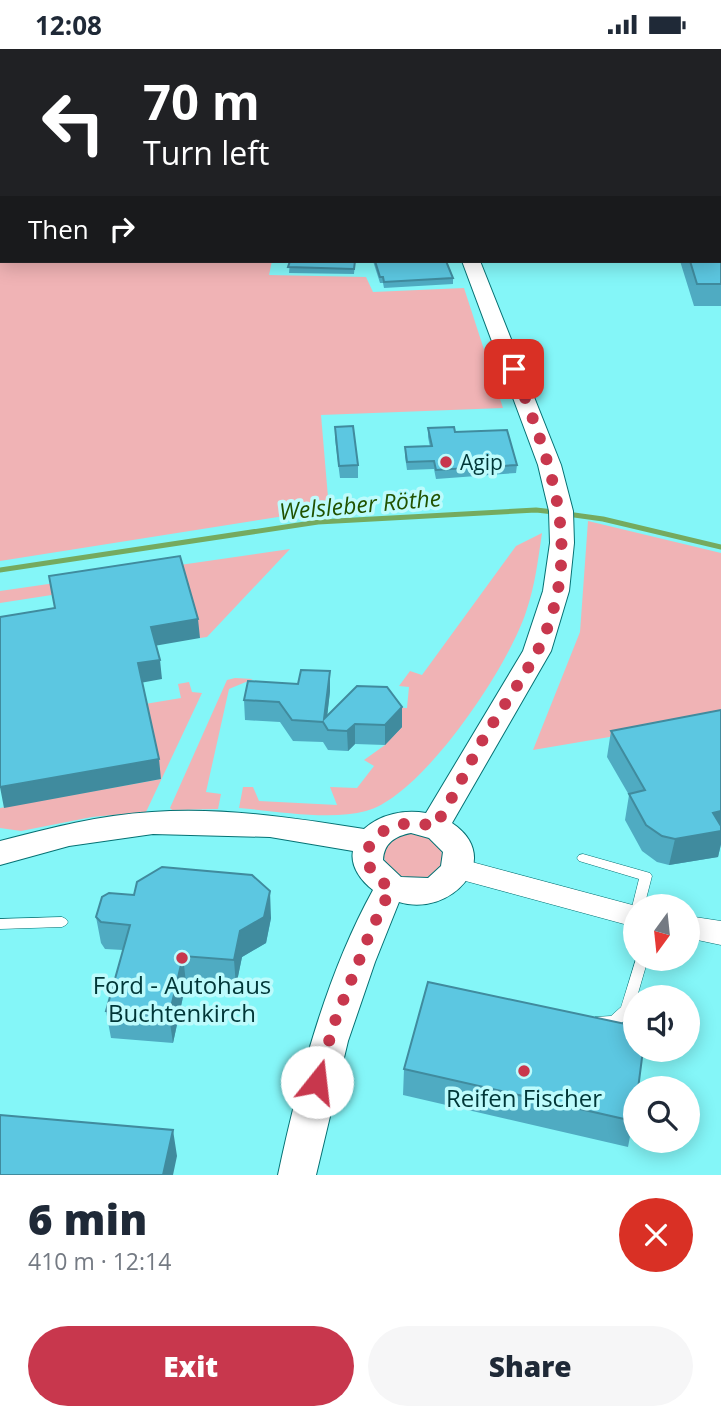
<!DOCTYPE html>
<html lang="en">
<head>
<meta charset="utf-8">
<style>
  body { margin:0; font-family:"Open Sans",sans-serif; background:#f6f6f7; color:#1f2937; height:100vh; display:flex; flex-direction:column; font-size:26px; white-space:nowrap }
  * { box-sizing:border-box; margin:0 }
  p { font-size:23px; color:#747a83 }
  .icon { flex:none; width:38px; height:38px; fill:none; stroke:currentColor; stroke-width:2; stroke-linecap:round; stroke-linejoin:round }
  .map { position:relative; height:1126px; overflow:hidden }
  .drawer { display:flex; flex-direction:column; background:#fff; flex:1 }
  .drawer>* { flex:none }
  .guide { position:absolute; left:0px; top:0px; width:721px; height:214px; box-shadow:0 4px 18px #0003; background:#202124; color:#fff; overflow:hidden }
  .needle { width:46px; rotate:195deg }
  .fabs { position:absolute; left:623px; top:845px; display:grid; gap:14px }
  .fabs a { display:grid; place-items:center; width:77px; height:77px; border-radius:50%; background:#fff; box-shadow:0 4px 18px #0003; font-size:35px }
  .pin { position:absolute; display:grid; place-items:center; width:60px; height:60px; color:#fff; margin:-30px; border-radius:14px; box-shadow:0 4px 10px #0006 }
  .me { position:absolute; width:77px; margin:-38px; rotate:16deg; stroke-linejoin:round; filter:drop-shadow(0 0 5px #0008) }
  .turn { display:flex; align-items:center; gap:24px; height:147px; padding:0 28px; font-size:32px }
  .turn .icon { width:91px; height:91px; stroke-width:2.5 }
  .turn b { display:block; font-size:49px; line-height:60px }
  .then { display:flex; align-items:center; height:66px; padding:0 28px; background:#0003; gap:14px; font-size:26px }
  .round { display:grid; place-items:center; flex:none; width:74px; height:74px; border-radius:37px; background:#f6f6f7 }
  .summary { display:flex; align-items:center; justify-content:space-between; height:119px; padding:0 28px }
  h1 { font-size:42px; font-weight:800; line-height:52px }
  .button { display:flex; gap:14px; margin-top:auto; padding:14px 28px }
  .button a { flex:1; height:80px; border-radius:42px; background:#c8374d; color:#fff; font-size:28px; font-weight:800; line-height:80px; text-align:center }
  .button a+a { background:#f6f6f7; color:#1f2937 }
  .status { display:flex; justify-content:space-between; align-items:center; height:49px; padding:0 35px; background:#fff; direction:ltr }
  .status svg { height:19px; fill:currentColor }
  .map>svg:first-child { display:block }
  .green { fill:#f0b3b5 }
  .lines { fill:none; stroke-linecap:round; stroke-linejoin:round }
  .stream { stroke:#75aa5f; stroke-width:5 }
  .service-casing { stroke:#057173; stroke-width:1 }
  .minor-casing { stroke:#057173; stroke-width:2 }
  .tertiary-casing { stroke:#057173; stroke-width:1 }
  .secondary-casing { stroke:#057173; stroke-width:2 }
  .service { fill:#fff; fill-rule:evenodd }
  .minor { fill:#fff; fill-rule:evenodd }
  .tertiary { fill:#fff; fill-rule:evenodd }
  .secondary { fill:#fff; fill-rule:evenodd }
  .wall { fill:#4fabc2 }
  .shaded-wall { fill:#408b9e }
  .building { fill:#5cc7e1; stroke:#408b9e; stroke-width:2 }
  .route { stroke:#c8374d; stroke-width:12; stroke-dasharray:0 21.6 }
  .poi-dot { fill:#c8374d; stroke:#bdfbfc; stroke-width:2.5 }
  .labels { text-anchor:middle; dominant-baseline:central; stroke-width:7; stroke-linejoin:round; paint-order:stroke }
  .poi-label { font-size:21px; fill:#003637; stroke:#bdfbfc; text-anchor:start }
  .water-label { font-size:23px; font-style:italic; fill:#215200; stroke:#bdfbfc }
  .near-poi-label { font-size:24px; fill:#003637; stroke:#bdfbfc }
</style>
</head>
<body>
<div class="status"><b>12:08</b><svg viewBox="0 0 49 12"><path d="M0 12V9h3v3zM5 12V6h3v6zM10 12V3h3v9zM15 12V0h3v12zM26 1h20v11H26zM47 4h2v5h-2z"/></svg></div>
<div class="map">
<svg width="721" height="1126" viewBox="0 0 721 1126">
  <rect width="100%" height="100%" fill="#84f6f8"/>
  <path class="green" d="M0 132 2 212H272L269 226 366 228 373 243 464 239 503 359 321 366 329 460 0 512Z
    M588 472 721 504V669L533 701 580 583Z
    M542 484C538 511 535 537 526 563 509 616 423 747 366 762 330 772 277 762 239 759L243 738H253L259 752 337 756 330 738 357 739 374 717 364 711 385 696 386 658 407 659 409 638 399 637 410 622 422 626 516 497Z
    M290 500 207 588 200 589 181 526 0 554V542Z
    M235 629 253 630 229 640 206 743 221 745 218 760 172 761 170 759 227 631Z
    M189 633 192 643 202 644 146 763 92 768 21 782 0 779V759L161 730 145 655 181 649 178 635Z
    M408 784 427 787 441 798 443 814C415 858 348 800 408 784Z"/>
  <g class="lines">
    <path class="stream" d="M567 465 603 470 721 498
      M0 521 318 473 536 461 554 463"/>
    <g class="service-casing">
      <path id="service" d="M182 0H188V2H182Z
        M721 28V35L719 34V29Z
        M583 805 650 824 652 827 644 858H635V862L632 858 639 830 579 812 577 809 579 806Z
        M62 868 66 870 68 873 66 876 62 878 0 880V870Z
        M636 910H648L632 965 619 976 614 977 595 976 594 972 595 968 611 967 621 958Z"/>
    </g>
    <g class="minor-casing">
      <path id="minor" d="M719 77H721V83H719Z"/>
    </g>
    <g class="tertiary-casing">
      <path id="tertiary" d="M457 809 640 858H635V878L447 827 443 820 447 813Z
        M688 867 721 872V896L688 889Z"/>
    </g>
    <g class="secondary-casing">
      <path id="secondary" d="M378 0H392L393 2H379Z
        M462 212H480L561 416 573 462 574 494 569 542 551 602 452 774C506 810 450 869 399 853L375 913 348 992 316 1126H278C298 1032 326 926 373 841 361 832 350 817 353 802L270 788 153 785 69 797 0 816V792C50 779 100 766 152 763 223 758 294 769 364 780 380 765 405 760 426 764L523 602 543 542 550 494 549 462 538 416ZM411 784 429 789 443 803 441 817 428 829 401 828 383 811C384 794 395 787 411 784Z"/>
    </g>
    <use href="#service" class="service"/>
    <use href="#minor" class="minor"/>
    <use href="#tertiary" class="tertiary"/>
    <use href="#secondary" class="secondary"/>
  </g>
  <path class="wall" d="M293 0H373V2H296Z
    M721 158V257H694L680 212H719Z
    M290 212H355L354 225 289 224Z
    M373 212H446L453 229V235L384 239 383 234H380Z
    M335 378 358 416V429H340L335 390Z
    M428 379 455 383 517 416 516 424 436 430 434 420 407 421 405 407V398H430L428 388Z
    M330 622V642L327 667 402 658V678L385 696 355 695 348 702 328 701 323 693 293 692 280 673 245 671 244 651 298 635Z
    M721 661V795L718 808 669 816 657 813 642 802 625 771 629 746 607 708 611 682Z
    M96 868 271 869 266 894 242 908 236 937 186 934 173 994 111 989 106 962 123 901 105 900 101 894Z
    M404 1020 633 1072 628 1098 403 1046Z"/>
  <path class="shaded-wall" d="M198 570 200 589 154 597 151 578Z
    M160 611 162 630 140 634 138 614Z
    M330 622V642L326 678 324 670Z
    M402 658V678L385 696V676Z
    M355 675V695L348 702 347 682Z
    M159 710 161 730 4 759 0 738Z
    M721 762V795L718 808 669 816 675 790 713 764Z
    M270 842 271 869 266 894 242 908 236 937 234 911 240 882Z
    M183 907 186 934 173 994 169 967Z
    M173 1081 177 1107 173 1126H163Z"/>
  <path class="building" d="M308 0H373L370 2H316Z
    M719 158H721V235H697L690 212H719Z
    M290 212H355L354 220 288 218Z
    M375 212H446L453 229 384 233 383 228H380Z
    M353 377 358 416 339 417 335 378Z
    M454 378 455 383 507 381 517 416 436 421 434 412 407 413 405 398 432 397 428 379Z
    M180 507 198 570 151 578 160 611 138 614 159 710 0 738V568L55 559 49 527Z
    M301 621 330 622 324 670 357 637 387 638 402 658 385 676 355 675 347 682 328 681 323 673 292 671 279 653 244 651 248 632 298 635Z
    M721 661V762L713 764 721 777V782L675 790 662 787 646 776 629 745 645 741 611 682Z
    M162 818 252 826 270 842 264 868 240 882 234 911 183 907 169 967 106 962 130 876 101 873 96 868 102 848 109 844 134 846 137 833Z
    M428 933 635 977V1001H643L638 1040H635V1057L633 1072 404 1020Z
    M0 1066 173 1081 163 1126H0Z"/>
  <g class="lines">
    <path class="route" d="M317 1033 335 972 370 884 391 839C336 806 387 761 434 778 455 747 470 712 489 680 505 655 523 629 537 603 587 501 551 417 514 320"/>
  </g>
  <g class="poi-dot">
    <circle cx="446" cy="413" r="7"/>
    <circle cx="182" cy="909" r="7"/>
    <circle cx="524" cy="1022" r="7"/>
  </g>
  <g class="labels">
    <g class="poi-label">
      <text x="460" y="413">Agip</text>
    </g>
    <g class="water-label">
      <text transform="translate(360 455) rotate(-5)">Welsleber Röthe</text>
    </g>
    <g class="near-poi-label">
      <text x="182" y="935">Ford - Autohaus<tspan x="182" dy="28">Buchtenkirch</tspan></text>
      <text x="524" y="1048">Reifen Fischer</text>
    </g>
  </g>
</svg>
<div class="fabs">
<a><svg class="needle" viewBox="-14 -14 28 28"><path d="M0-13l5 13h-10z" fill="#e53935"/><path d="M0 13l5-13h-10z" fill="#747a83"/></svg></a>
<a><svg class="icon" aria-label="sound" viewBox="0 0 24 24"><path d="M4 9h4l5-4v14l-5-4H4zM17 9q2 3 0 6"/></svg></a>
<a><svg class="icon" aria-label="search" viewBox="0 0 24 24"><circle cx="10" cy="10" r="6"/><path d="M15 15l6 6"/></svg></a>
</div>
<div class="pin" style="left:514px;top:320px;background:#d93025"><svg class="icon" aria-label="arrive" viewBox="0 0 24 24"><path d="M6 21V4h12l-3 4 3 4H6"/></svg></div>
<svg class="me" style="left:317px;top:1033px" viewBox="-20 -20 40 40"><circle r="19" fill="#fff"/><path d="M0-13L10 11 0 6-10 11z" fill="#c8374d"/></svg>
<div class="guide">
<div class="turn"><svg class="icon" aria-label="left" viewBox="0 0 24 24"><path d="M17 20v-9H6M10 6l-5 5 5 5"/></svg><div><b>70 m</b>Turn left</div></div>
<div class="then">Then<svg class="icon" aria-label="right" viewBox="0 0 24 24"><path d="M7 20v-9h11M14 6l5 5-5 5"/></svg></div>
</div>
</div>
<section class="drawer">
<div class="summary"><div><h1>6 min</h1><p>410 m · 12:14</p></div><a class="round" style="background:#d93025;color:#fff"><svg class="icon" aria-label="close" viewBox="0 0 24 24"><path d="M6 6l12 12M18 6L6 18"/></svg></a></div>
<div class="button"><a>Exit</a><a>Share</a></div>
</section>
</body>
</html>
